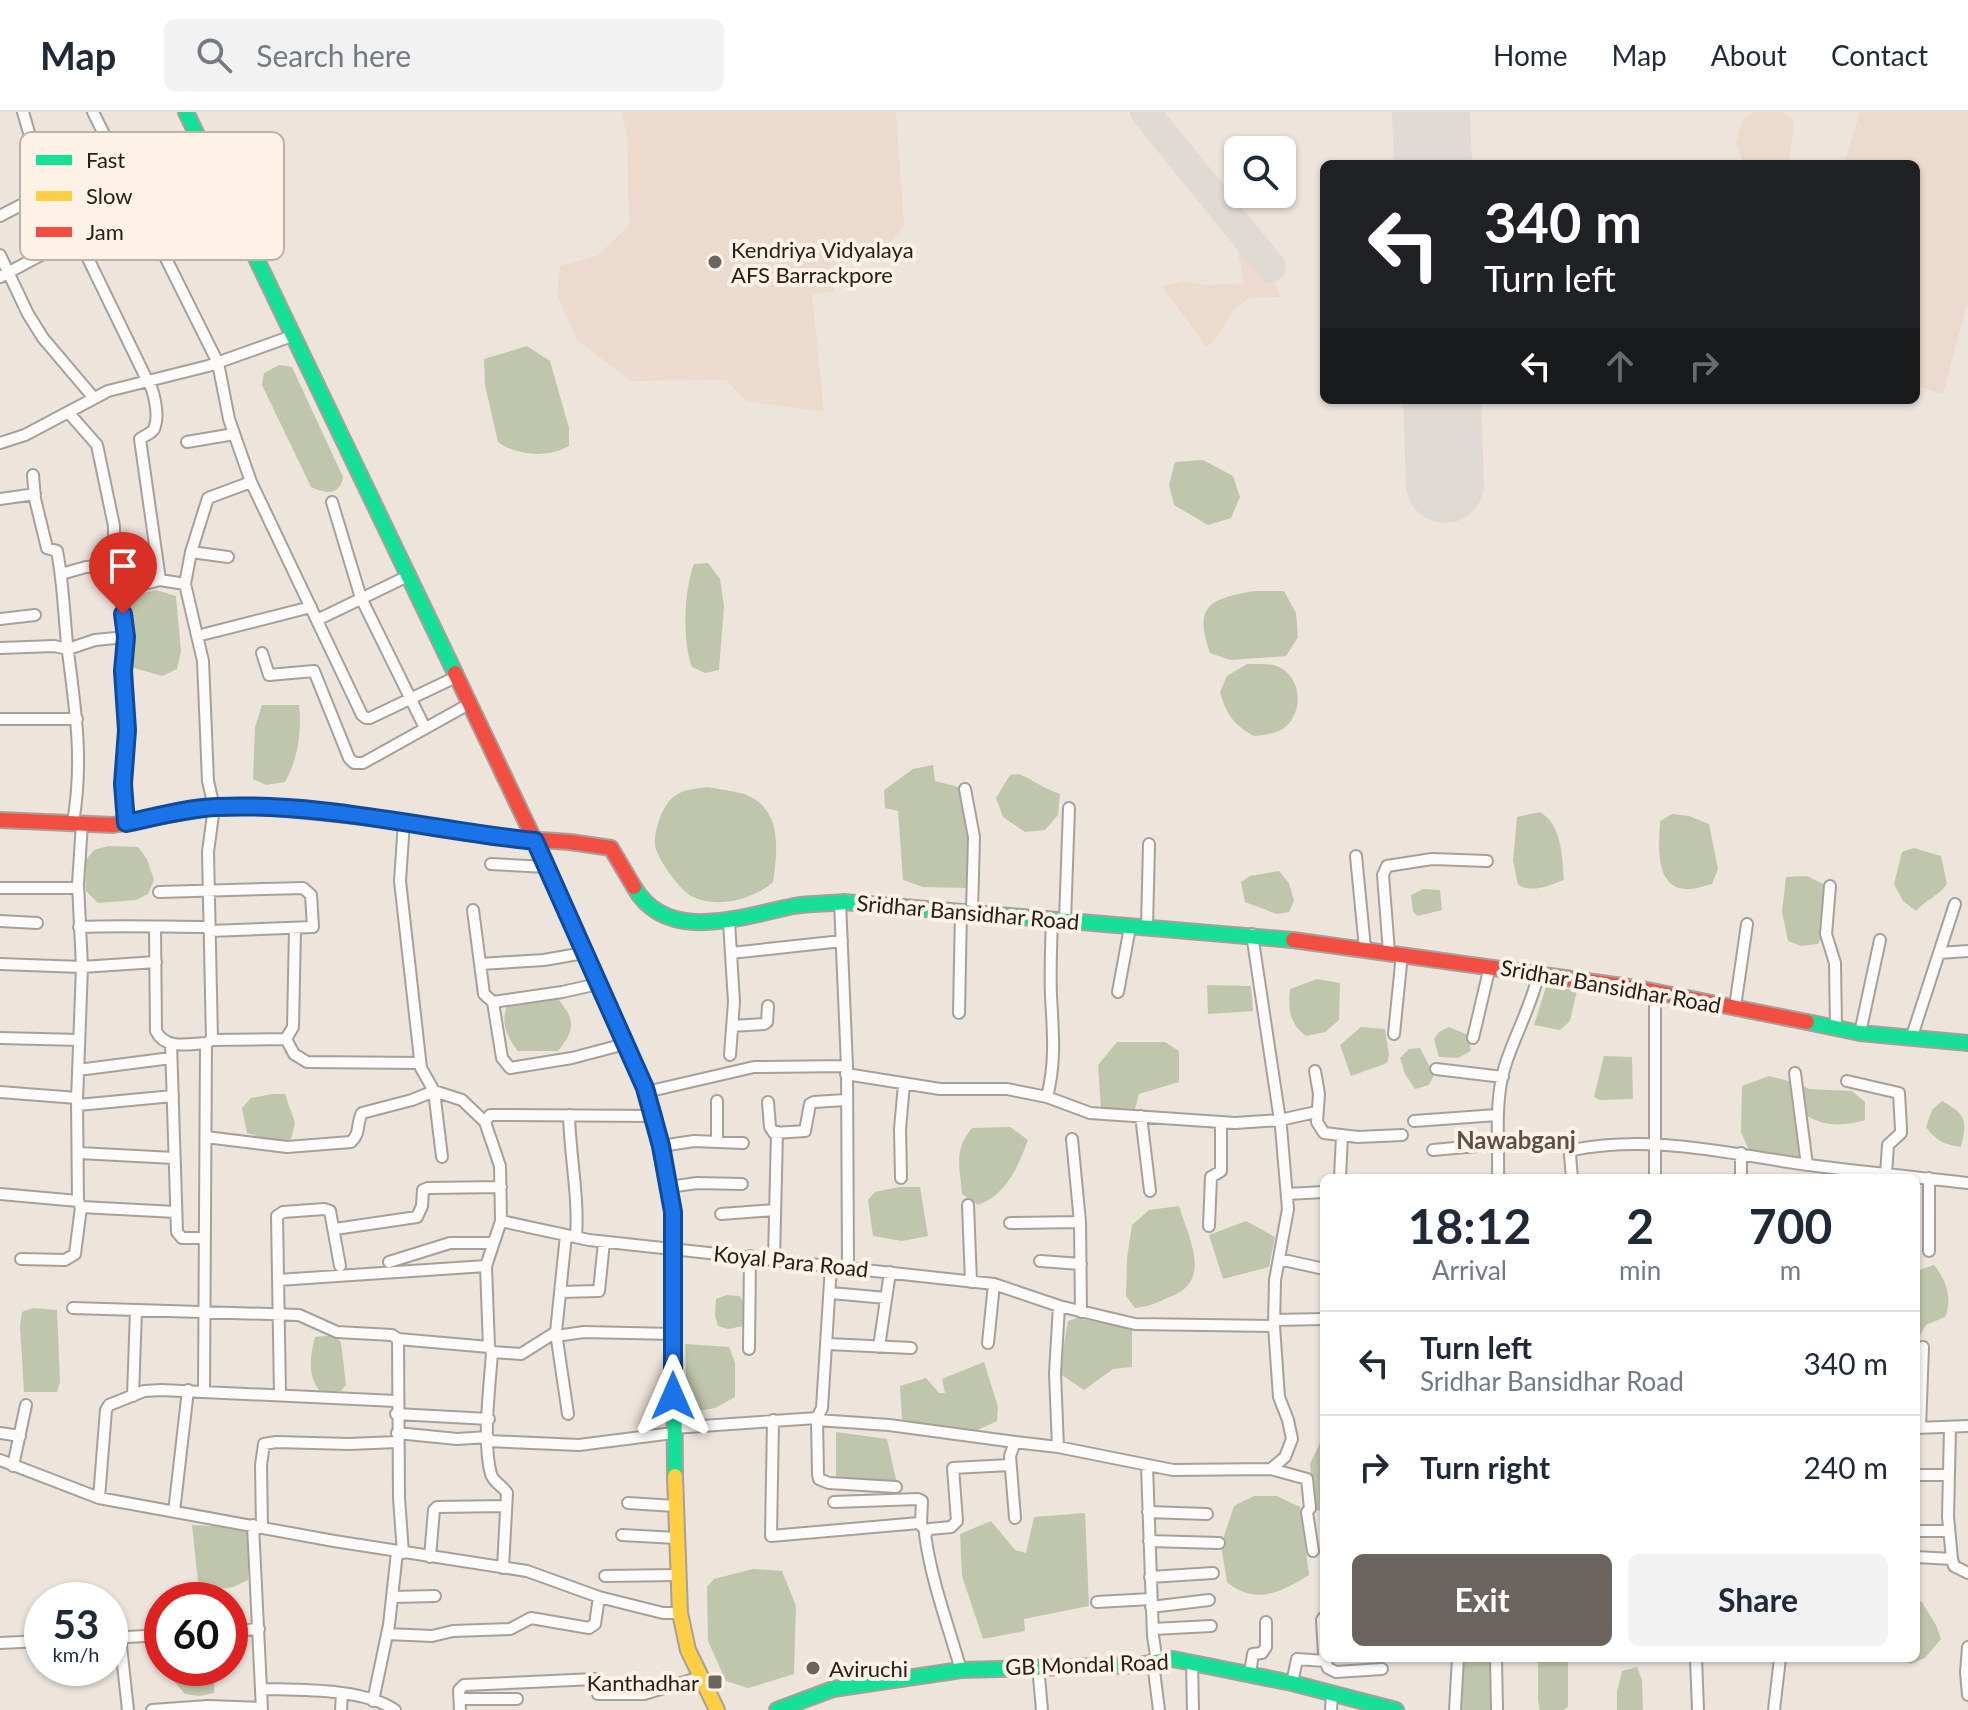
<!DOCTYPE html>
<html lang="en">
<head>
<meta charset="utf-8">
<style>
  body { margin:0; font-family:Lato,sans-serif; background:#f2f2f3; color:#1f2937; height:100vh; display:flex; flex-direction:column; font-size:30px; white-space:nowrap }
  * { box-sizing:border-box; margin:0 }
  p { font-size:26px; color:#747a83 }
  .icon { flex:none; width:44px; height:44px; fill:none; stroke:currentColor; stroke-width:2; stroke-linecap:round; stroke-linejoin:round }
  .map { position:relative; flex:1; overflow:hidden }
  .details { position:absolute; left:1320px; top:1062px; width:600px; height:488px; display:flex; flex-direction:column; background:#fff; border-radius:12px; box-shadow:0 2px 6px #0004 }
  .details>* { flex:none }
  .banner { position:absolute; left:1320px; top:48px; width:600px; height:244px; border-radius:12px; box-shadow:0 2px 6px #0004; background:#202124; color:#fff; overflow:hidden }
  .buttons { position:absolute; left:1224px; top:24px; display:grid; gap:16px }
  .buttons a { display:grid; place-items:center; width:72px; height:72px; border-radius:12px; background:#fff; box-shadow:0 2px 6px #0004; font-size:40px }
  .speed { position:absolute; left:24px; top:1470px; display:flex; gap:16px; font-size:40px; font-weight:700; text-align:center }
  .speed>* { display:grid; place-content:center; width:104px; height:104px; border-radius:50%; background:#fff; box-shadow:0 2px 6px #0004; line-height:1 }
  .speed small { font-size:20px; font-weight:400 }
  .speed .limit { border:12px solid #d22; background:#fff; color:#111 }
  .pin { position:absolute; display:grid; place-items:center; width:68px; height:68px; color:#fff; margin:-82px -34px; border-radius:50% 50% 50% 0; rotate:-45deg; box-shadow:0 0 8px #0007 }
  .pin .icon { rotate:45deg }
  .me { position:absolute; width:88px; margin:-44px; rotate:0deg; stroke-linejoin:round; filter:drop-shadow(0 0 6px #0008) }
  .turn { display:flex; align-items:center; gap:28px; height:168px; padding:0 32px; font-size:36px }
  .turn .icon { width:104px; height:104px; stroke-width:2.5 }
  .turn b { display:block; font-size:56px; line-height:68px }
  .lanes { display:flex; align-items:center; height:76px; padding:0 32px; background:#0003; justify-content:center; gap:40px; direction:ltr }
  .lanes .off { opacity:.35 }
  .eta { display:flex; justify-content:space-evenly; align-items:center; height:136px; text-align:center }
  .eta b { font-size:48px; font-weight:700; line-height:56px }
  .cta { display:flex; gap:16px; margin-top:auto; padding:16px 32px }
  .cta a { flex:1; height:92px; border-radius:12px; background:#6c655f; color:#fff; font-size:32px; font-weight:700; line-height:92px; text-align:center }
  .cta a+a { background:#f2f2f3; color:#1f2937 }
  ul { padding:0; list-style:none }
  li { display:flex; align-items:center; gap:24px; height:104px; padding:0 32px; border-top:2px solid #e0e1e3 }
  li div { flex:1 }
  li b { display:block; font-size:30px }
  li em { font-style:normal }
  header { display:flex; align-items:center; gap:48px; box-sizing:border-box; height:112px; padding:0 40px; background:#fff; border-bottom:2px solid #e0e1e3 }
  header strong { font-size:38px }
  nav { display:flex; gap:44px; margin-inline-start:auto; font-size:28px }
  .search { width:560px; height:72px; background:#f2f2f3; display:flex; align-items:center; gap:20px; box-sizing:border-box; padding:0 28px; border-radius:12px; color:#747a83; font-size:30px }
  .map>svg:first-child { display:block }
  .built { fill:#ebdacd }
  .water { fill:#c0c6ab }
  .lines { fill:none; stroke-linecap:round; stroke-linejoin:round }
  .taxiway { stroke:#e0dad5; stroke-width:30 }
  .runway { stroke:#e0dad5; stroke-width:78 }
  .street-casing { stroke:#a7a09a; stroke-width:14 }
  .fast-casing { stroke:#a7a09a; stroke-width:18 }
  .slow-casing { stroke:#a7a09a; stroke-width:18 }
  .jam-casing { stroke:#a7a09a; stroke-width:18 }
  .street { stroke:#fcfbfa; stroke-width:10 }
  .fast { stroke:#16e098; stroke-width:14 }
  .slow { stroke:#ffcf43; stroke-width:14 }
  .jam { stroke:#f24e42; stroke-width:14 }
  .route-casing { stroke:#114b97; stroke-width:20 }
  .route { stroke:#1a73e8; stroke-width:14 }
  .poi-dot { fill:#6c655f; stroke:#fef1e6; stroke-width:3 }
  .labels { text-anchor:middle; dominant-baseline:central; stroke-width:8; stroke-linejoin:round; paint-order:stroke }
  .poi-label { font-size:22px; fill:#26201b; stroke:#fef1e6; text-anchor:start }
  .street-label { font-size:22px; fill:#26201b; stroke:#fef1e6 }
  .neighbourhood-label { font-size:24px; font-weight:bold; fill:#5e5045; stroke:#fef1e6 }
  .key { fill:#fef1e6; stroke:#bdb2a9; stroke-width:2 }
  .key-label { font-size:22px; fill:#26201b }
</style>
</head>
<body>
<header>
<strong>Map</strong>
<div class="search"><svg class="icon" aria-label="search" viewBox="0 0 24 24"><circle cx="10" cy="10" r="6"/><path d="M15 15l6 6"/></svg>Search here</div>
<nav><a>Home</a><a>Map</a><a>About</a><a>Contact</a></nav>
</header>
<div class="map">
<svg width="1968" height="1598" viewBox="0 0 1968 1598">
  <rect width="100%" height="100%" fill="#ede4dc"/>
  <path class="built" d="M622 0H896L904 114 878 145 829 154 834 179 812 182 824 300 746 289 726 268 631 269 577 228 557 182 560 154 597 144 629 114 627 25Z
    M1755 0H1782L1794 8 1789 52H1744L1736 31 1743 7Z
    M1860 0H1968V188L1943 282 1916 274V52H1844Z
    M1231 104 1271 155 1280 185 1249 186 1234 197 1218 224 1207 235 1162 174 1183 169 1204 173 1244 171Z"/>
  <path class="water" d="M527 234 550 249 569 316V334C548 346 517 344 498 330L485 273 484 247Z
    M279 253 292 255 343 365C340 384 325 382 311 375L262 273 264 261Z
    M1203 348 1233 364 1240 385 1231 406 1208 413 1174 393 1169 373 1175 350Z
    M708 451 720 467 724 494 719 558 705 561 692 555C682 529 684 478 694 452Z
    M156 478 176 484 181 539 177 557 162 564 131 555 124 499 126 485Z
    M1254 479H1284L1296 501 1298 525 1286 544 1230 548 1210 541C1193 493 1210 487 1254 479Z
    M1247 552C1256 552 1272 551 1279 555 1304 567 1304 606 1279 619 1272 622 1261 623 1254 624 1234 613 1226 602 1220 580L1227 564Z
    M262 593H299C302 619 298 647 285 670L266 673 253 667 255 615Z
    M933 653 935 669 959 675 971 725 966 776 923 775 903 768 898 699 885 696 884 678 913 657Z
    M1019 662C1034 668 1044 677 1060 682L1058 703 1045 718 1025 720 1003 705 996 686 1010 663Z
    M707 675C721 678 744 679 756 688 782 706 777 743 773 770 753 788 717 797 691 784 680 778 656 745 655 733 654 717 663 691 676 683 685 677 696 677 707 675Z
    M1540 700C1562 713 1562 744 1564 768 1548 774 1533 781 1518 773L1513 749 1517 705Z
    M1672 702 1689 704 1709 712 1718 757 1712 772C1704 774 1693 778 1685 777 1654 775 1659 731 1660 709Z
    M108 734 138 735 147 747 154 768 148 782 136 788 98 791 86 779 85 749 94 738Z
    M1914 736 1941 744 1947 772C1938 784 1926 788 1916 799L1903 789 1894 772 1902 740Z
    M1279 759 1289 771 1294 789 1289 800 1277 802 1245 790 1241 770 1250 764Z
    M1807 764 1825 773 1824 820 1818 832 1801 834 1788 829 1782 800 1786 765Z
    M1423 777 1440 778 1442 798 1418 804 1413 800 1411 783Z
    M1317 867 1340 871 1339 908 1325 920 1306 924C1289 911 1288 897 1290 877Z
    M1207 873 1251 874 1253 899 1208 902Z
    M1546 875 1577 878 1570 909 1560 918 1534 913Z
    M558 887C576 908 575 918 558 939H518C508 926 500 912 507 894Z
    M1361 915 1385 917 1389 943 1387 951 1351 964 1340 933Z
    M1449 915 1468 923 1471 939 1458 946 1439 945 1434 927 1439 920Z
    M1117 930H1165L1179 939V970L1139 982 1135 997 1101 996 1098 953Z
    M1420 936 1434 963 1429 973 1415 977 1405 962 1400 946 1409 937Z
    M1604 944 1632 945 1633 987 1600 988 1594 985Z
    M1769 964 1792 970 1802 1036 1799 1045 1787 1049 1749 1038 1741 1020 1742 974Z
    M1803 974 1809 977 1852 979 1865 990V1008C1845 1014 1825 1015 1807 1004Z
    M272 982H285L295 1011 291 1027 278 1030 247 1021 242 996 251 986Z
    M1942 989C1967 1003 1967 1008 1961 1035 1945 1033 1935 1028 1926 1015L1932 998Z
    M1010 1015 1028 1028C1018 1055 1006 1083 978 1093L962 1082C960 1055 953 1039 972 1016Z
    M899 1075H920L928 1124 902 1129 873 1124 868 1088 875 1080Z
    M1179 1094C1189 1127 1213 1169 1170 1185 1158 1190 1148 1195 1135 1196L1126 1184 1127 1146 1132 1113 1149 1098Z
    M1246 1109 1275 1125 1269 1155 1223 1167 1209 1123Z
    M1934 1153C1946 1168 1953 1186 1945 1205L1926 1213 1916 1230V1159Z
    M727 1183 740 1184 747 1199 744 1214 728 1217 718 1214 715 1203 716 1187Z
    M33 1196 57 1198 60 1270 57 1280H24L20 1214 22 1200Z
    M1077 1206 1132 1217V1255L1113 1257 1084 1278 1059 1261 1068 1209Z
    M333 1223 341 1230 346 1273 341 1279 321 1280C307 1265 310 1244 315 1225Z
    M685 1232 729 1235 735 1251V1285L715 1296 698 1299 687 1292Z
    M984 1250 998 1295 997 1309 971 1321 909 1318 902 1307 900 1274 926 1266 939 1281H945L942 1267Z
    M836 1320 887 1327 898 1376 836 1373Z
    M1324 1322V1425L1320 1399 1314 1398 1310 1352Z
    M1254 1384H1277L1300 1395 1309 1463C1281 1480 1256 1494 1227 1470L1221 1433 1234 1394Z
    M1085 1401 1089 1494 1024 1507 1025 1519 983 1527 962 1464 960 1422 991 1409 1015 1438 1026 1441 1034 1405Z
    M192 1413 235 1415 248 1420V1468L233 1475 209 1478 198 1470Z
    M753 1457 782 1459 796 1494 794 1562 748 1576 726 1569 708 1529 707 1475 714 1467Z
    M1916 1488 1922 1490 1936 1513 1941 1527 1925 1546 1910 1552 1900 1546H1916Z
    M1465 1546H1492L1494 1598H1462L1463 1551Z
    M1542 1546H1566L1568 1552V1595L1563 1598H1540L1538 1589V1550Z
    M1637 1555 1642 1568 1643 1598H1617V1580L1622 1559Z
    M170 1556H215L214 1581 199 1584 185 1582 173 1568Z"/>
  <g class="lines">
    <path class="taxiway" d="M1145 0 1271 155"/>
    <path class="runway" d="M1431 0 1433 52
      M1442 288 1445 372"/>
    <g class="street-casing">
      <path id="street" d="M23 0 32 31 147 268C154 276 159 303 155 314 154 321 145 323 140 327L160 468
        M93 0 218 251 229 307 251 370 362 603 366 606H370L456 565
        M0 104 54 76
        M0 143 28 202 43 226 93 285
        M0 165 56 135 143 98 215 60
        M68 300 97 333 114 414V453L121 478 126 525 123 559 127 618 123 672 126 711
        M187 330 234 322
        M0 331 25 323 108 279 208 254 292 224
        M33 363 35 387 47 436 57 439C63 469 64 501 67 532 75 596 84 646 73 711
        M0 387 35 382
        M332 390 361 486 425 616
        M191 440 228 445
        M61 462 86 455 114 453
        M121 478 160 468 185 472
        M0 507 35 503
        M317 508 408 464
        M197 524 311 495
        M0 536 54 534 68 537 95 528 126 525
        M262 541 269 563 314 559 349 646 354 651H363L469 592
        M0 607H77
        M965 677 974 725 972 799
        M404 710 400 769 421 956 434 979 462 988 485 1010 500 1054 501 1109 486 1154 489 1235 492 1240C490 1273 482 1330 491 1362 493 1370 502 1373 507 1381L503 1456
        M82 711 78 772 82 855 77 988 78 1089 81 1095 176 1100
        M1356 744 1365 836
        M491 752 547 755
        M1830 774 1826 822 1835 851 1836 916
        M0 776H78
        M159 780 303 776 311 783 313 815 209 819
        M840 790 847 954 848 1155
        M473 798 484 882 493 890
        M0 809 37 811
        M1065 809 1069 696
        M729 810 734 890 730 943
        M79 815C122 813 165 815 209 815
        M155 815 156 919C165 938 188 932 206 931
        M1147 815 1149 732
        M1389 840 1383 763 1387 754 1432 747 1487 749
        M731 841 842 829
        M1939 841 1968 839
        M0 852 82 855 156 850
        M480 852 544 848 584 841
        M598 872 562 880 493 890 502 946 510 956 572 946 625 932
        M1118 880 1130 815
        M1655 881V1066
        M1735 895 1747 812
        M959 901 961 798
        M732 914 764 912 767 910 768 894
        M1860 921 1880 828
        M1394 922 1402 842
        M0 926 79 928
        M1473 926 1490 854
        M286 927 293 915 295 816
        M1911 927 1955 792
        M212 928 286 927 294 942 307 950 420 951
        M171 932 177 1120 182 1126H204
        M1436 957 1503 965
        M78 958 171 946
        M1315 959 1319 982 1317 1010 1324 1021 1358 1025 1402 1023
        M1795 961 1807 1053
        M846 962 940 977H1007L1047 985 1090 1001 1235 1011 1280 1008 1316 1000
        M1847 969 1899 981 1901 1017V1021L1888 1033 1886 1062
        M0 980 77 986
        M646 980 754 955 847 954
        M1047 985C1056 950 1053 920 1051 884 1050 859 1051 833 1052 807
        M717 989V1030
        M768 990 770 1015 774 1021 805 1019 810 992 814 990 845 988
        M78 993 173 984
        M569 1003C570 1044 579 1085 576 1125
        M1141 1004 1150 1079
        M1414 1009 1497 1003
        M485 1010 490 1003 654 1004
        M206 1025 287 1035 351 1030C361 1021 356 1012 362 1001L412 988 434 979 442 1045
        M1072 1027 1080 1110 1081 1200
        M661 1034 694 1029 743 1031
        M1433 1038 1499 1032
        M79 1041 174 1046
        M1741 1041V1066
        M901 1066 900 1017 904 972
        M1340 1066 1342 1023
        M1498 1066C1499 1029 1494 990 1505 954 1515 922 1532 893 1539 860
        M1572 1066 1570 1043 1572 1038C1654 1022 1729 1042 1809 1053 1862 1060 1915 1065 1968 1071
        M1929 1066V1139
        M669 1075 697 1071 742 1072
        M0 1082 78 1089
        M1287 1082 1324 1080
        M968 1093 971 1170
        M721 1102 775 1098
        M501 1109 589 1128 994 1172 1059 1194 1135 1212 1274 1214
        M1010 1111 1080 1110
        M1209 1114 1211 1065 1221 1059V1010
        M335 1117 417 1105 422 1094 423 1078 428 1076 501 1075
        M21 1147 65 1148 75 1142 81 1095
        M774 1147 777 1020
        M1279 1147 1324 1157
        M1040 1149 1081 1152
        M389 1150 450 1131H493
        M831 1154 822 1296 817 1306 818 1362 819 1367 829 1371 896 1375
        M278 1168 486 1154
        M560 1180 599 1179 604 1130
        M831 1181 886 1186
        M73 1196 299 1203 337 1220 392 1223 398 1227 489 1235
        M1274 1208 1324 1207
        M556 1221 568 1302
        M556 1224 584 1220 673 1222
        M398 1227 399 1386 403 1441
        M988 1231 994 1172
        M828 1232 911 1236
        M879 1235 890 1160
        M749 1237 750 1144
        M492 1240 521 1242 556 1220 566 1123
        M204 1279 206 931 212 928 208 740 214 695 208 669 203 549 185 472 191 440 208 386 251 370
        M280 1283 277 1104 283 1100 324 1097 330 1099 340 1154
        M133 1284 136 1198
        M396 1302 489 1307
        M773 1308 771 1424 919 1411 926 1419
        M817 1308 889 1313 1015 1330
        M1950 1315 1948 1405 1952 1447 1954 1454 1968 1461
        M673 1316 817 1306
        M1916 1316 1968 1314
        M1920 1316 1923 1235
        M0 1321 20 1324
        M397 1321 457 1327 488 1325
        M488 1329 579 1333 673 1321
        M1058 1335 1055 1261 1059 1194
        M0 1348 99 1386 334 1429 527 1459 599 1485 663 1501H680
        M13 1354 26 1293
        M1147 1354 1153 1524 1157 1550
        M1271 1357 1307 1367 1310 1396 1307 1400 1313 1439
        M1916 1363H1948
        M99 1386 106 1298 109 1293 144 1279 161 1278 396 1289
        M834 1390 918 1387 922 1389 921 1412
        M628 1391 675 1394
        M174 1400 188 1278
        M1148 1400 1207 1402
        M1015 1406 1010 1344 1015 1330 1058 1335 1173 1358 1271 1357 1285 1345 1292 1327 1288 1308 1279 1285 1274 1214 1275 1168 1288 1097 1281 1015 1252 822
        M253 1413 262 1598
        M262 1415 261 1353 264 1332 276 1330 349 1332 397 1330
        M1916 1419H1949
        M622 1423 676 1426
        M1149 1429 1219 1431
        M430 1445 434 1398 437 1395 506 1394
        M1916 1445 1952 1447
        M605 1464 678 1463
        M1150 1465 1213 1461
        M392 1485 435 1484
        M1097 1490 1151 1487
        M1151 1495 1209 1488
        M1324 1505 1322 1508 1324 1541
        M1153 1517 1211 1514
        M230 1519 259 1517
        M387 1522 432 1524 453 1519 510 1517 531 1506 589 1516 595 1512 599 1485
        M120 1525 128 1598
        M110 1526 162 1523
        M0 1531 42 1529
        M1968 1535 1966 1560 1968 1583
        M1324 1546 1328 1556 1336 1560 1382 1557
        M1496 1546 1497 1598
        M1696 1546 1698 1598
        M1192 1550 1193 1598
        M1153 1551 1159 1598
        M1038 1554 1042 1598
        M961 1558C948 1513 931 1468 925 1422L930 1417 951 1415 957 1409 953 1356 1010 1353
        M1250 1561 1253 1542 1262 1541 1266 1535V1510
        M1292 1571 1297 1547 1325 1549
        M262 1577C300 1578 363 1576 395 1598
        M460 1587H517
        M373 1589 389 1513 397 1440
        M152 1598 208 1594 262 1596
        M341 1598 342 1582
        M460 1598 459 1578 464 1573 595 1567 598 1582H644L701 1565
        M1331 1598 1332 1581
        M1455 1598 1458 1546
        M1774 1598 1780 1546"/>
    </g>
    <g class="fast-casing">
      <path id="fast" d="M186 0 455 561
        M634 775C667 833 743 804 794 794 811 791 827 792 844 790L1293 828
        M600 874 645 976 654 1004 673 1100 675 1364
        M1807 910 1860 921 1968 931
        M777 1598 833 1577 961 1558 1138 1553 1173 1547 1292 1571 1396 1598"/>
    </g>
    <g class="slow-casing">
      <path id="slow" d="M675 1364 680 1501 688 1538 717 1598"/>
    </g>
    <g class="jam-casing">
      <path id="jam" d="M455 561 535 729 600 874
        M0 708 113 713 214 695H268L384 707 495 725 570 730 611 736 634 775
        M1293 828 1637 876 1807 910"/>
    </g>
    <use href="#street" class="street"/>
    <use href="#fast" class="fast"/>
    <use href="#slow" class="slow"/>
    <use href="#jam" class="jam"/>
  </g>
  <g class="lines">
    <g class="route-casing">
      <path id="route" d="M123 502 126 525 123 559 127 618 123 672 126 711C155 705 187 696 217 695 323 690 430 718 535 729L645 976 661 1034 673 1100V1284"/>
    </g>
    <use href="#route" class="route"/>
  </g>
  <g class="poi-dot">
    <circle cx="715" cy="150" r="8"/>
    <circle cx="813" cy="1556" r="8"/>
    <rect x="707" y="1562" width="16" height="16" rx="4"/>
  </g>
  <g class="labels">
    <g class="poi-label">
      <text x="731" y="137">Kendriya Vidyalaya<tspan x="731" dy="25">AFS Barrackpore</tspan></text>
      <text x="829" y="1556">Aviruchi</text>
      <text x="699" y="1570" text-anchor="end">Kanthadhar</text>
    </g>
    <g class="street-label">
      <text transform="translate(968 800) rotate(5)">Sridhar Bansidhar Road</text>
      <text transform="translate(1611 874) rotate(10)">Sridhar Bansidhar Road</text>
      <text transform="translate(791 1149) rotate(6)">Koyal Para Road</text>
      <text transform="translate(1087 1552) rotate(-2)">GB Mondal Road</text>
    </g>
    <g class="neighbourhood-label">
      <text x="1516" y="1027">Nawabganj</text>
    </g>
  </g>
  <rect x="20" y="20" width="264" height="128" rx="12" class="key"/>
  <rect x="36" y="43" width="36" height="10" fill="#16e098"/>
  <rect x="36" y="79" width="36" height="10" fill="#ffcf43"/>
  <rect x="36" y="115" width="36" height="10" fill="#f24e42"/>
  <g class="key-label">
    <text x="86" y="56">Fast</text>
    <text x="86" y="92">Slow</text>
    <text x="86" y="128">Jam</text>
  </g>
</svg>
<div class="buttons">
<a><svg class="icon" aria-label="search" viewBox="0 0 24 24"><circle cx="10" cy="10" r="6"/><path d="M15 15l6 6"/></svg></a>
</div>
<div class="speed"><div>53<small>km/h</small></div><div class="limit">60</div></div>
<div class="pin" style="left:123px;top:502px;background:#d93025"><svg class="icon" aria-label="arrive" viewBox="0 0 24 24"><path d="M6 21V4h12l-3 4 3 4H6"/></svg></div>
<svg class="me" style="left:673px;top:1284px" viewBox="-20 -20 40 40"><path d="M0-17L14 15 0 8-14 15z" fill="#1a73e8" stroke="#fff" stroke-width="4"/></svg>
<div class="banner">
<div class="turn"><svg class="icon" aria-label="left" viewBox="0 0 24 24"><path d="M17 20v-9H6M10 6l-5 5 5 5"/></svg><div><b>340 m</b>Turn left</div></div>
<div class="lanes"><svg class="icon" aria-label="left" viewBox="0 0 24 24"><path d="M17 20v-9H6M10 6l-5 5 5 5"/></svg><svg class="icon off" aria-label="ahead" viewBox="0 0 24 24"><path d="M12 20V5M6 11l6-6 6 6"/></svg><svg class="icon off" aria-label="right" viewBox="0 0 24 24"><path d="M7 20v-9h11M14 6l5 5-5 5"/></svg></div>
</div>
<section class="details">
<div class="eta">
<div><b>18:12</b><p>Arrival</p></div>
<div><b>2</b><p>min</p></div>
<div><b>700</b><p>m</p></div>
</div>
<ul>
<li><svg class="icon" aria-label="left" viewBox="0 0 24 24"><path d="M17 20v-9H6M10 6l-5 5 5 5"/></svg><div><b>Turn left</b><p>Sridhar Bansidhar Road</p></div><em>340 m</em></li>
<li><svg class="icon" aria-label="right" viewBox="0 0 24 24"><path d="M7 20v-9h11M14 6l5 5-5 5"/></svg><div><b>Turn right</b></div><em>240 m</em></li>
</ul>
<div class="cta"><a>Exit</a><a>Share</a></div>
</section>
</div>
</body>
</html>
